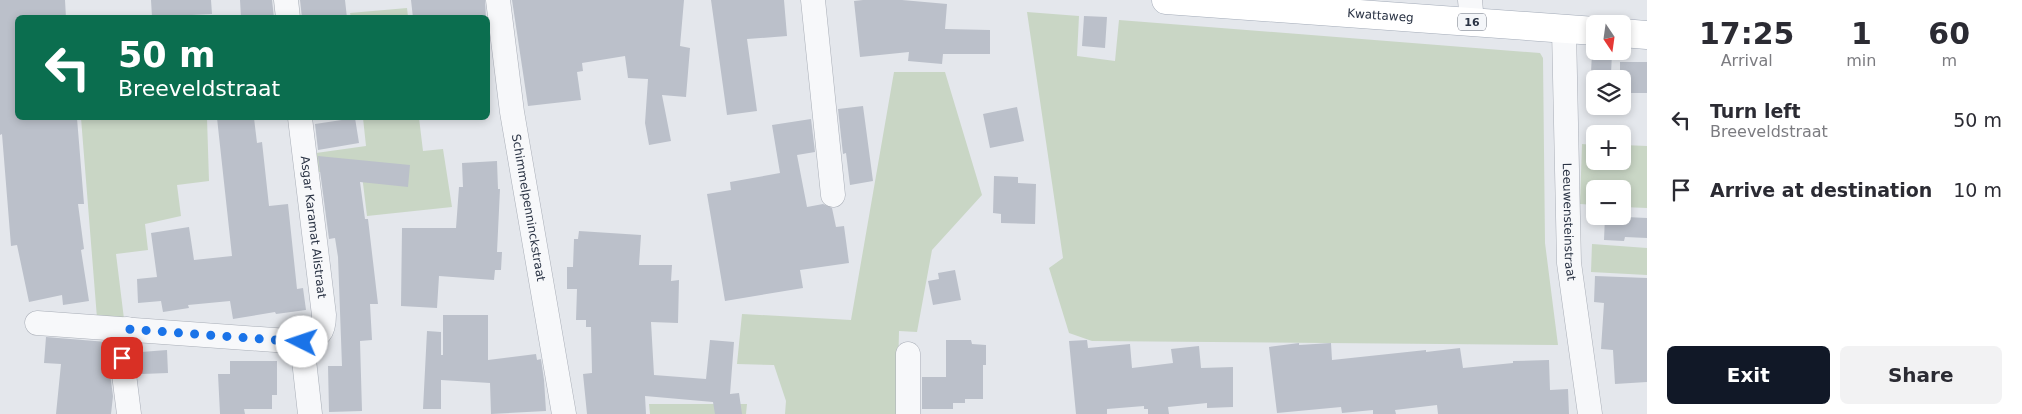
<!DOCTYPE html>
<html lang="en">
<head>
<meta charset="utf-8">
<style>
  body { margin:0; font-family:"DejaVu Sans",sans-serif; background:#f2f2f3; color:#2b2b33; height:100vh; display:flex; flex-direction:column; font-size:19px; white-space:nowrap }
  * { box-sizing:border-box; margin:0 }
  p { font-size:16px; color:#7c7c81 }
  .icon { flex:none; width:28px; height:28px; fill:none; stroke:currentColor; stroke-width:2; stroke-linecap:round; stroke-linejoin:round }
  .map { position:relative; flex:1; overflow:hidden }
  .details { display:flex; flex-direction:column; background:#fff; width:375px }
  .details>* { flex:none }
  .top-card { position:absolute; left:15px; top:15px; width:475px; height:105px; border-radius:8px; box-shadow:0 2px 8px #0003; background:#0b6e4f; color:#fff; overflow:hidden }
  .needle { width:32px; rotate:167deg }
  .buttons { position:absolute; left:1586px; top:15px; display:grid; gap:10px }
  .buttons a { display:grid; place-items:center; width:45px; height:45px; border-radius:8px; background:#fff; box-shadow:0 2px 8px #0003; font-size:25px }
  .pin { position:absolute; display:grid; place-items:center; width:42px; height:42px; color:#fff; margin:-21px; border-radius:10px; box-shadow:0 2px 8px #0006 }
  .me { position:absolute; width:55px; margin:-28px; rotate:274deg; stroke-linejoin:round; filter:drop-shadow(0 0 4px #0008) }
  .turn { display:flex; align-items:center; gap:18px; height:105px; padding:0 20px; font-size:22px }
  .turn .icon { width:65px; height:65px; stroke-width:2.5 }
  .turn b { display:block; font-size:35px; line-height:42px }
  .eta { display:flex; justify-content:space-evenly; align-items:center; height:85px; text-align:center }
  .eta b { font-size:30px; font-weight:700; line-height:35px }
  .cta { display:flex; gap:10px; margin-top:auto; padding:10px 20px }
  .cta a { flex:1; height:58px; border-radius:8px; background:#111827; color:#fff; font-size:20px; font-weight:700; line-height:58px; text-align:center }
  .cta a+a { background:#f2f2f3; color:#2b2b33 }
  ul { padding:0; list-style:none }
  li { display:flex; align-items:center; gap:15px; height:70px; padding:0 20px }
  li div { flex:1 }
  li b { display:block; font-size:19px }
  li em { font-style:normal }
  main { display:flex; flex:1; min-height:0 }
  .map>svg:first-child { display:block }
  .green { fill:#c9d6c5 }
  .building { fill:#bbc0ca }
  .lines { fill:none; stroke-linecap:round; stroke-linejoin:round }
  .minor-casing { stroke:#a9aeb7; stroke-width:25 }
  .major-casing { stroke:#a3abb8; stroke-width:29 }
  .minor { stroke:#f7f8fa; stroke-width:24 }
  .major { stroke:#fff; stroke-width:28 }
  .route { stroke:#1a73e8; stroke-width:9; stroke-dasharray:0 16.2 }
  .labels { text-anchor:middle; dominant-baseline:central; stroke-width:4; stroke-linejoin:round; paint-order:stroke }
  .shield { fill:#f4f6f9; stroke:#676e7b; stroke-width:1 }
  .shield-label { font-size:11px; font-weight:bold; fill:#2b3445 }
  .street-label { font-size:12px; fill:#2b3445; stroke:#f4f6f9 }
</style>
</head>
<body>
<main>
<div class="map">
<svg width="1647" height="414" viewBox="0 0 1647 414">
  <rect width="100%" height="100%" fill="#e4e7ec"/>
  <path class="green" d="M407 8 408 17H351L350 13Z
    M1027 12 1079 16 1077 56 1115 61 1119 20 1540 53 1543 58 1545 243 1558 345 1092 341 1069 333 1049 268 1063 258Z
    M894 72H945L982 195 932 250 917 332 899 331 897 414H785L786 401 774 365 737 364 742 314 851 320Z
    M81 118H207L209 181 177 185 181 216 145 224 148 250 116 254 124 319 97 318Z
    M363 118H419L423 151 443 149 452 207 367 216 361 167 319 172 316 153 366 146Z
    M1582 144 1595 145V161H1622L1623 145 1647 146V208L1623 207 1622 189H1595V205L1580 204Z
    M1592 244 1647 248V275L1591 272Z
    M649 404H747L746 414H650Z"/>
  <path class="building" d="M0 0H65L66 18H18V118H77L84 204H78L84 249 81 250 89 301 63 305 62 295 29 302 17 245 11 246 2 134 0 135Z
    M151 0H211L212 14 152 17Z
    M240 0H272L274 18H241Z
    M300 0H345L347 18H302Z
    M411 0H485L486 18H413Z
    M512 0H684L680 46 690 48 686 97 662 95 671 141 649 145 645 123 648 79 628 78 625 56 582 63 583 71 577 72 581 100 528 106Z
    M711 0H784L787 36 747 39 757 111 727 115Z
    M863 0H902L947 4 945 29 990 30V54H943L942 64 908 61 909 52 860 57 854 1Z
    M1084 16 1107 17 1105 48 1082 46Z
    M1592 52 1612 53 1611 74 1591 73Z
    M1620 62H1647V93H1622V79H1620Z
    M863 106 873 181 850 185 846 153 843 154 838 109Z
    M1017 107 1024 141 990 148 983 114Z
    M217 118H254L257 143 262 142 269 206 288 204 297 289 303 288 306 310 276 314 275 312 233 319 230 301 188 305 189 308 163 312 161 301 138 303 137 279 157 277 151 233 189 227 194 260 232 256Z
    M355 118 359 143 318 150 315 124Z
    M811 119 815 152 797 155 807 207 823 204 832 208 836 227 844 226 849 263 800 270 803 288 725 301 707 194 731 190 730 182 780 173 772 125Z
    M318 156 410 165 408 187 360 182 365 219H368L378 304H370L372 340 360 341 362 411 329 412 328 366H342L338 257 335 238 329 239Z
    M497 161 498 189H500L497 252H502L501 270H495L494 280 439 276 437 308 401 306 402 228H456L459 187H463L462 163Z
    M994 176 1018 177V183L1036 184 1035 224 1001 223V214L993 213Z
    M1605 216 1647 218V238L1625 237 1624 241 1604 240Z
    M579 231 641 235 639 265H672L671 281 679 280 678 323 651 322 654 375 706 379 710 340 734 342 730 394 739 393 742 414H715L713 402 645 396 646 414H587L583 374 592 373 591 327H586V320H576L577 289H567V267H573L574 239H578Z
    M955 270 961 300 933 305 928 281 939 279 938 273Z
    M1595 276 1647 278V382L1615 384 1613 350 1601 349 1604 303 1594 302Z
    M443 315H488V360L536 354 537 360 541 359 544 380 546 411 491 414 490 383 441 380V409H423L427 331 441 332V355H443Z
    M46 337 107 342 105 373 110 374 113 396 111 414H56L61 364 44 363Z
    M946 340H971L972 344 986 345V365H983V399H965V403H953V409H922V377H946Z
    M1087 340 1088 348 1130 344 1132 368 1173 363 1171 349 1199 346 1201 368 1233 367V407L1207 408V403L1168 407 1169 414H1148V409H1144V406L1107 409V414H1076L1069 341Z
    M1299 343V345L1331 343 1332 360 1426 350V352L1460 348 1463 368 1513 363V361L1549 360 1550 390 1568 389 1569 414H1438L1437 405 1395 410 1396 414H1373V410L1342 413 1341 407 1277 413 1269 347Z
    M167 350 168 373 142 374 141 352Z
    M230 361H277V395H272V409H244L245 414H220L218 374H230Z"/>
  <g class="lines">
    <g class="minor-casing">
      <g id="minor">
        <path d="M286 0 288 18"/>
        <path id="s1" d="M498 0 512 112 564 414"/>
        <path d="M813 0 833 195"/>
        <path d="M1470 0 1472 22"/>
        <path id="s2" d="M1564 30 1569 263 1590 414"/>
        <path id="s3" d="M300 118 324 315C324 334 319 335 302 342L310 414"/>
        <path d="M37 323 302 342"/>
        <path d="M127 329 122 358 129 414"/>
        <path d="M908 414V354"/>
      </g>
    </g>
    <g class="major-casing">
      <g id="major">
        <path id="s4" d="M1166 0 1595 31"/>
        <path d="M1622 33 1647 35"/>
      </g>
    </g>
    <use href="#minor" class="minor"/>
    <use href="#major" class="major"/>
  </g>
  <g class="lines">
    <path class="route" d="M122 358 127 329 302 342"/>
  </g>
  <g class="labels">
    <rect class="shield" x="1458" y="13.5" width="28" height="17" rx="4"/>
    <g class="shield-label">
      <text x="1472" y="22">16</text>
    </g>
    <g class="street-label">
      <text stroke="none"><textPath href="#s4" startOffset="215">Kwattaweg</textPath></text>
      <text stroke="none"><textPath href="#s1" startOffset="210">Schimmelpenninckstraat</textPath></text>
      <text stroke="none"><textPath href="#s2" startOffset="192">Leeuwensteinstraat</textPath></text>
      <text stroke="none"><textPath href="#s3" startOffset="110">Asgar Karamat Alistraat</textPath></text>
    </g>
  </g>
</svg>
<div class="buttons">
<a><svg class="needle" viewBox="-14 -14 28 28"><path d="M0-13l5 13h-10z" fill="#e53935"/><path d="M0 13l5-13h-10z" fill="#7c7c81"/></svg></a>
<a><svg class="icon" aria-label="layers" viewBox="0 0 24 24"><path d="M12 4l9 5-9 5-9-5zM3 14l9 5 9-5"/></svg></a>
<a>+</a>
<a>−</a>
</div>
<div class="pin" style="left:122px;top:358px;background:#d93025"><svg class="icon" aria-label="arrive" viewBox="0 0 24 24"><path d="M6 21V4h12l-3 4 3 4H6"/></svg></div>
<svg class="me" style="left:302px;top:342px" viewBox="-20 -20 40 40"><circle r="19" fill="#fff"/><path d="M0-13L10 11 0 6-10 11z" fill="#1a73e8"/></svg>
<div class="top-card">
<div class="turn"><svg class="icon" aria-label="left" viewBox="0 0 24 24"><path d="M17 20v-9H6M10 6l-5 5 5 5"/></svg><div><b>50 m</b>Breeveldstraat</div></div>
</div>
</div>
<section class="details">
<div class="eta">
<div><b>17:25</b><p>Arrival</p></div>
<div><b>1</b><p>min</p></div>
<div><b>60</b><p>m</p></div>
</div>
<ul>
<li><svg class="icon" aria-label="left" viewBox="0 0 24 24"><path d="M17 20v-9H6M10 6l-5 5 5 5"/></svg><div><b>Turn left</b><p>Breeveldstraat</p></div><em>50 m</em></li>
<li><svg class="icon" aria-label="arrive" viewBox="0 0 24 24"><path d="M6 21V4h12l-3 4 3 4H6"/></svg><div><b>Arrive at destination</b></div><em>10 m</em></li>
</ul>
<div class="cta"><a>Exit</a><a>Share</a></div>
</section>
</main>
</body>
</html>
